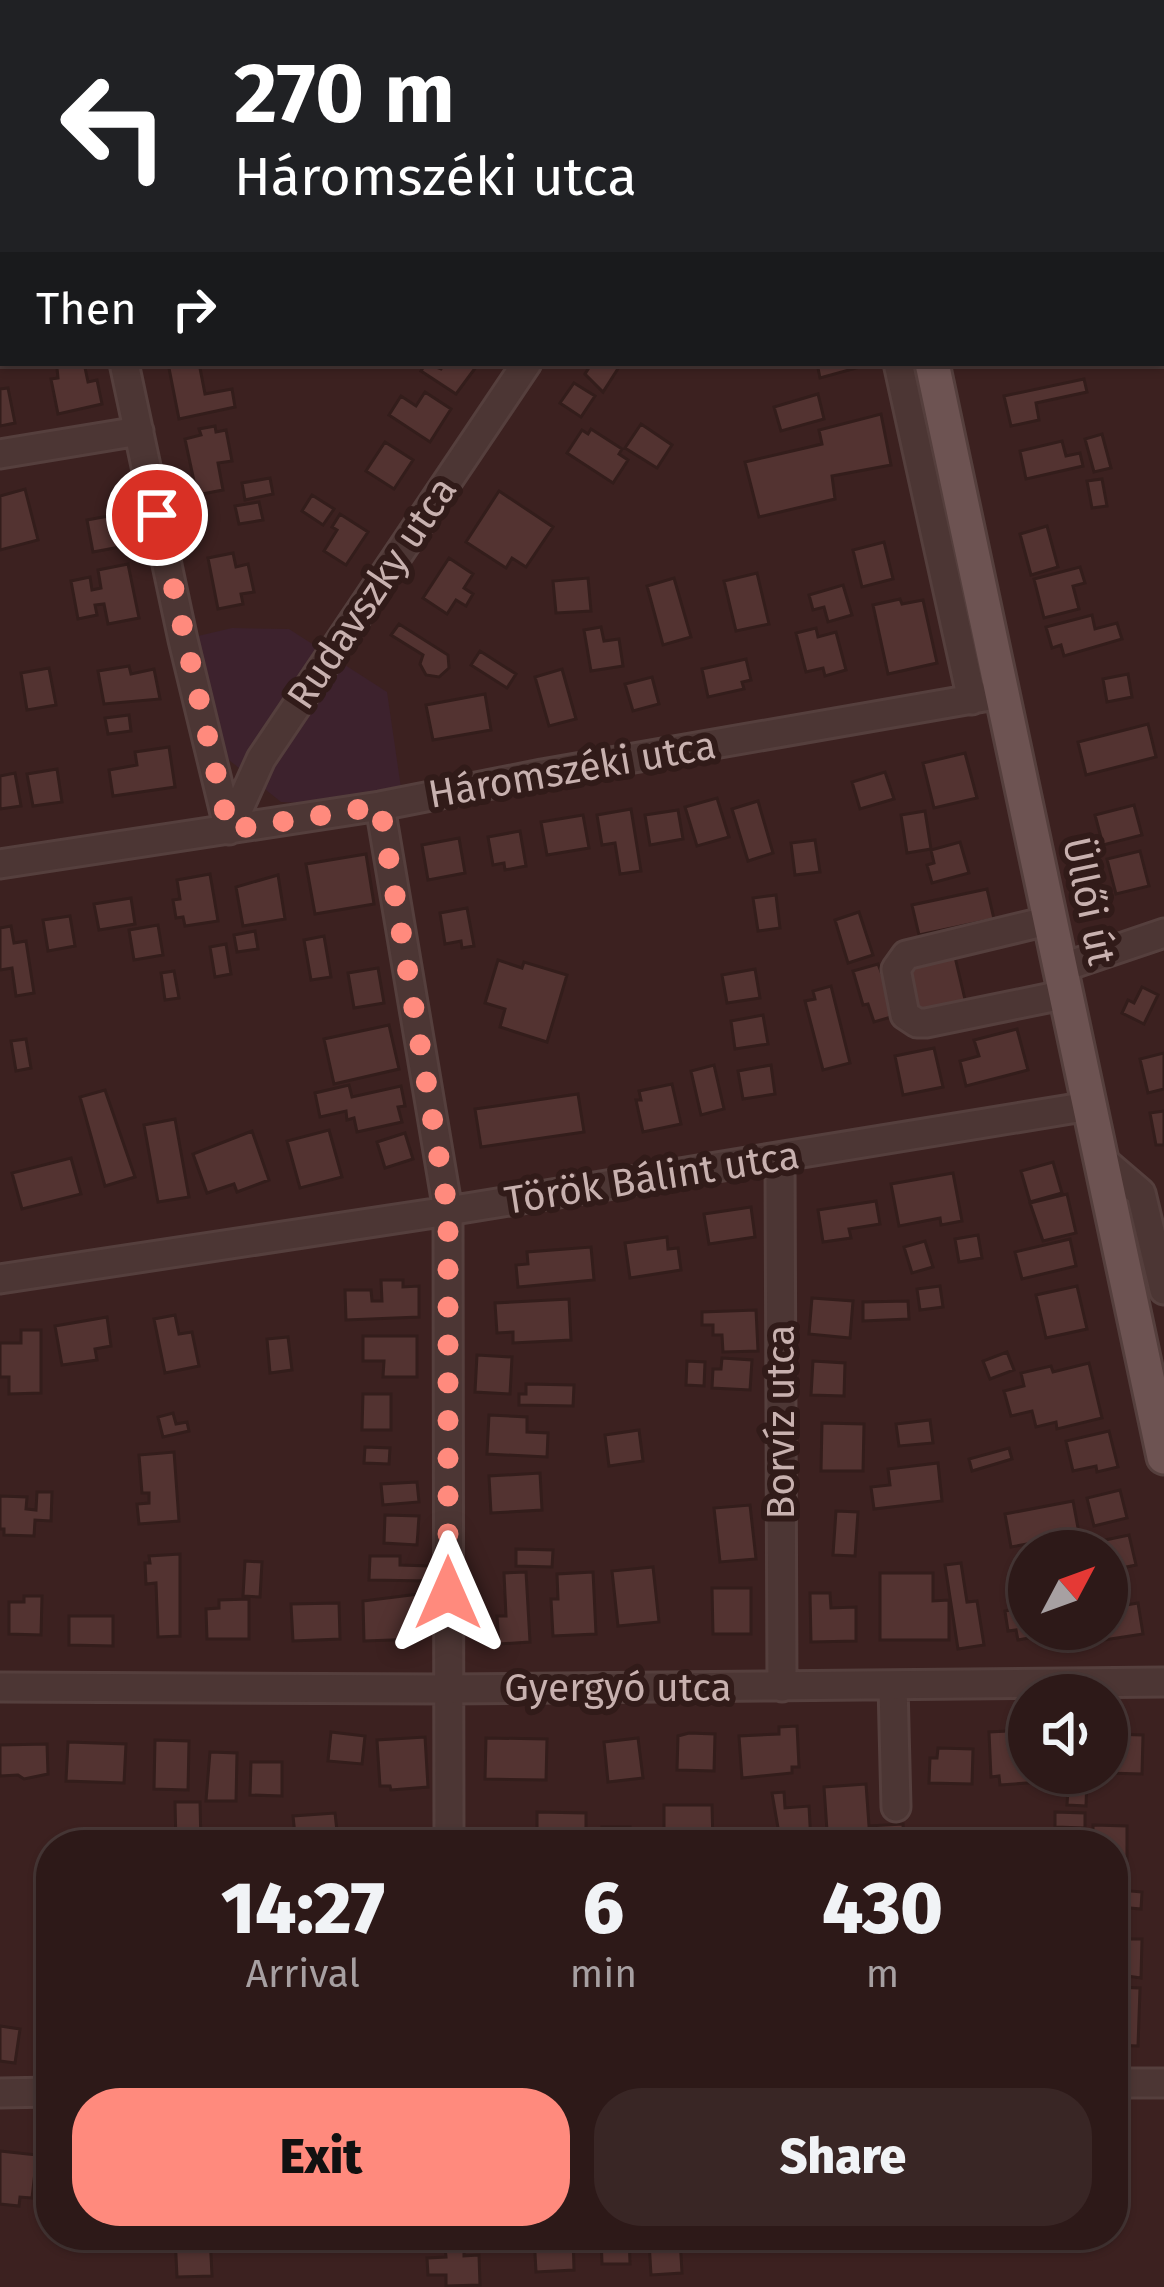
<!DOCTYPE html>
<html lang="en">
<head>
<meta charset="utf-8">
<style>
  body { margin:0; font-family:"Fira Sans",sans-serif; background:#392625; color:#f1f3f6; height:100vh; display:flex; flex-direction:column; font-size:45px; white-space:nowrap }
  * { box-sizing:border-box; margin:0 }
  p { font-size:39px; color:#a7a0a2 }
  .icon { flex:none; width:66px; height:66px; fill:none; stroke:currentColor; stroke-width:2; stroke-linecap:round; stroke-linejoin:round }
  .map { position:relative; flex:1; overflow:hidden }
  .drawer { position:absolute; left:36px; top:1830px; width:1092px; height:420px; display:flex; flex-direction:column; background:#2d1918; border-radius:48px; box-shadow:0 3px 9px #0004,0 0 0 3px #483837 }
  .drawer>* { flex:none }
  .banner { position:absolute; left:0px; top:0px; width:1164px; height:366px; box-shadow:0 3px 9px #0004,0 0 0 3px #483837; background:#202124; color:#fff; overflow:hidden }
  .needle { width:78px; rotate:49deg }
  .buttons { position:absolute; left:1008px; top:1530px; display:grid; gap:24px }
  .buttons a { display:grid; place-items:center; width:120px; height:120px; border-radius:50%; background:#2d1918; box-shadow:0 3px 9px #0004,0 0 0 3px #483837; font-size:60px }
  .pin { position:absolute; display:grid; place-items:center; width:102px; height:102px; color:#fff; margin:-51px; border:6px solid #fff; border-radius:50%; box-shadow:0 3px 12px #0007 }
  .me { position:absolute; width:132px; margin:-66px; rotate:0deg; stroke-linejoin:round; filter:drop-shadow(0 0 9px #0008) }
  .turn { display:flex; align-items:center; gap:42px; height:252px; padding:0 36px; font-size:54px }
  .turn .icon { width:156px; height:156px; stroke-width:2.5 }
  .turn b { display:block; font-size:84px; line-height:102px }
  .then { display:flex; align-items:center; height:114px; padding:0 36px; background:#0003; gap:24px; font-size:45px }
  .eta { display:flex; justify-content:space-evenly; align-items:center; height:204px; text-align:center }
  .eta b { font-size:72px; font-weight:800; line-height:84px }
  .primary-button { display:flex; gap:24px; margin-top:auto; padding:24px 36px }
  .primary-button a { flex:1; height:138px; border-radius:48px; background:#ff8a7d; color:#111; font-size:48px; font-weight:800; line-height:138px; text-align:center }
  .primary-button a+a { background:#392625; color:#f1f3f6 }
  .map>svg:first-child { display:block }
  .green { fill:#3d222d }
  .building { fill:#533331; stroke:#331d1b; stroke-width:3 }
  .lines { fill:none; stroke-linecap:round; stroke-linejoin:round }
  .minor-casing { stroke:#553f3d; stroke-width:33 }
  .major-casing { stroke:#553f3d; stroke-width:39 }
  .minor { stroke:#4c3634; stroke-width:27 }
  .major { stroke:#6d5352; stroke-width:33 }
  .route { stroke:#ff8a7d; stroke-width:21; stroke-dasharray:0 37.8 }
  .labels { text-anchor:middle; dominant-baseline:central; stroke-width:12; stroke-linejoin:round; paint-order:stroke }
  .street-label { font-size:39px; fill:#c8b1af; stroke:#311b19 }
</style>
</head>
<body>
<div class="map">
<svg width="1164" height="2287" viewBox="0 0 1164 2287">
  <rect width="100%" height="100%" fill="#3c2120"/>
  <path class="green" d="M232 628 289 629 387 692 401 788 303 803 281 802 224 756 198 636Z"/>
  <path class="building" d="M84 363 88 382 97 380 102 404 58 414 51 379 58 378 57 368Z
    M168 363H199L205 394 232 389 235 407 179 419Z
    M426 363 441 369 445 363H479L456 394 421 371Z
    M592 363H613L619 367 603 392 585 374Z
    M817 363H859L860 367 820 378Z
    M1084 379 1087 392 1036 403 1039 420 1011 426 1004 396Z
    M574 383 595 396 581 417 560 403Z
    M8 388 15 423 0 426V389Z
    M425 392 451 409 430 442 389 415 401 396 416 406Z
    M818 394 824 419 781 431 774 407Z
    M881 414 891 465 832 476 835 499 759 517 745 462 822 444 819 430Z
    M641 424 672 445 657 468 625 448Z
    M215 426 216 432 226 430 232 461 218 463 223 490 197 495 185 439 201 435 199 429Z
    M591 429 622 449 619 454 628 460 613 483 567 453 582 430 588 434Z
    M1102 434 1111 468 1094 472 1085 439Z
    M1062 441 1066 456 1080 453 1083 466 1026 479 1020 451Z
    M385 442 413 460 394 489 366 471Z
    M270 478 273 494 245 500 242 483Z
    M1102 479 1107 506 1092 508 1087 481Z
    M25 489 38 540 0 550V496Z
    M499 491 553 527 526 567 512 558 506 568 466 542Z
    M312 495 334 509 323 525 302 511Z
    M259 502 263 520 239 524 235 506Z
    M340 514 368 532 346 565 324 551 337 530 332 527Z
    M114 515 120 547 93 552 87 520Z
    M1047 526 1058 567 1031 575 1020 534Z
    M884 542 893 579 862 587 853 550Z
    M233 553 236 567 248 564 254 592 241 594 243 604 218 609 208 558Z
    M449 558 473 574 464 588 473 594 466 606 456 600 447 614 423 598Z
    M128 564 139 618 108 624 104 604 95 605 97 615 78 619 71 581 90 577 92 590 101 588 98 570Z
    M1080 567 1085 583 1073 586 1079 609 1044 618 1034 579Z
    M757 573 769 624 736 631 724 581Z
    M588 578 591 611 556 613 553 581Z
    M674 578 691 637 663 645 647 586Z
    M843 585 852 615 828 622 824 607 813 610 809 595Z
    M900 599 902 604 923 600 937 663 888 674 873 605Z
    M1092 615 1095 629 1117 623 1122 639 1064 656 1061 645 1052 648 1046 627Z
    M399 624 448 655 449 668 439 677 426 675 420 664 423 655 391 635Z
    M601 627 604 641 619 639 623 666 591 671 584 630Z
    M816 628 818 637 836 632 846 670 825 676 823 668 806 672 796 633Z
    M480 651 516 674 507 688 471 665Z
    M746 659 751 680 742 682 744 689 708 697 702 669Z
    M129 666 131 674 154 669 160 699 104 704 98 671Z
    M49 668 56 705 27 710 21 673Z
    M562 669 576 719 549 726 535 677Z
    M1128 674 1132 697 1107 702 1103 679Z
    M652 677 659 704 633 711 625 684Z
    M485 694 491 730 433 740 426 705Z
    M129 715 131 731 108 734 105 718Z
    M1148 724 1156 757 1086 775 1078 742Z
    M169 747 175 787 113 796 109 770 137 765 135 752Z
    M965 753 977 798 934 808 923 763Z
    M57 769 62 802 33 806 27 774Z
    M885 772 894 799 860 809 852 782Z
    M15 773 21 806 0 809V776Z
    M717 798 729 837 697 846 685 807Z
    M758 801 773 853 748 861 732 809Z
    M1134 805 1142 835 1103 845 1095 815Z
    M631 809 641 871 620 874 615 843 602 845 597 815Z
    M678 810 683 839 650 845 645 815Z
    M925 811 931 849 907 853 901 815Z
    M583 815 589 848 547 855 541 822Z
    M520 831 526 866 505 870 504 863 493 865 488 837Z
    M459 838 465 873 428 880 422 845Z
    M815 840 820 872 795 875 791 843Z
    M960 842 969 873 932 883 927 865 934 863 931 850Z
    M1140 851 1149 886 1116 894 1107 859Z
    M366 854 374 904 315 914 306 864Z
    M210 874 218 921 185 926 183 917 176 918 173 900 180 899 177 880Z
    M278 875 285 919 243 926 236 887Z
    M987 889 994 919 919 935 912 905Z
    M776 895 780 928 758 931 753 898Z
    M131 898 135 924 99 930 94 904Z
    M467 908 474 946 462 948 461 941 445 944 440 913Z
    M859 912 873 955 848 963 835 920Z
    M70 916 75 946 48 951 43 920Z
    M158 925 163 955 134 960 129 930Z
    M11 926 14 943 26 941 34 993 16 996 12 968 0 970V928Z
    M255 931 258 949 237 952 234 935Z
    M324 936 331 977 311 980 304 940Z
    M226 944 231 974 215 977 210 947Z
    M955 957 967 1008 916 1019 905 968Z
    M498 960 522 968 524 962 567 975 547 1042 500 1027 505 1009 485 1003Z
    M878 964 898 1015 874 1022 868 1004 863 1005 853 971Z
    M378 968 384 1003 354 1008 348 973Z
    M755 969 760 998 727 1003 722 975Z
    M174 971 179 998 165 1000 161 973Z
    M831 986 850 1063 823 1070 805 1001 815 999 813 991Z
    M1142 987 1158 995 1144 1024 1122 1013 1128 1000 1134 1003Z
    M763 1015 768 1044 735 1049 731 1021Z
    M389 1025 399 1069 334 1084 324 1039Z
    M1017 1029 1028 1070 966 1086 960 1061 979 1056 974 1040Z
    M26 1039 31 1068 16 1071 11 1041Z
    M934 1048 943 1087 903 1095 895 1056Z
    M1164 1053V1089L1148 1093 1140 1059Z
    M714 1065 724 1109 701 1115 691 1071Z
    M771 1065 775 1094 743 1099 738 1071Z
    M672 1084 681 1124 643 1132 636 1100H641L639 1091Z
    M349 1085 352 1097 401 1086 405 1106 398 1107 402 1122 357 1132 354 1118 347 1120 346 1111 320 1117 315 1093Z
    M105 1090 135 1177 105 1186 80 1097Z
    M578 1094 584 1132 481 1147 475 1109Z
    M1164 1111V1145H1156L1150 1113Z
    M175 1119 189 1197 158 1202 144 1125Z
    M329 1130 342 1177 300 1188 287 1141Z
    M252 1131 269 1180 237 1192 234 1184 207 1193 193 1154Z
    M405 1133 413 1159 385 1168 377 1142Z
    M71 1158 81 1194 22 1209 12 1173Z
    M1053 1162 1062 1193 1030 1202 1021 1171Z
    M953 1173 962 1221 941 1225 940 1218 899 1226 891 1184Z
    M1067 1194 1076 1233 1043 1241 1030 1203Z
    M876 1201 880 1224 849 1229 851 1238 823 1242 818 1210Z
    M751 1207 755 1237 709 1244 704 1214Z
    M978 1235 982 1258 959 1262 955 1239Z
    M667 1237 668 1249 678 1248 681 1270 630 1278 625 1243Z
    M1070 1239 1076 1266 1022 1279 1015 1252Z
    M925 1241 933 1267 912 1273 904 1247Z
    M591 1247 594 1280 518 1287 516 1265 528 1264 527 1252Z
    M381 1280H403V1287L419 1286V1317L346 1320 345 1290H371L372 1301H382Z
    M940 1286 943 1307 920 1310 917 1289Z
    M1077 1286 1087 1329 1046 1338 1036 1295Z
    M812 1298 853 1301 850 1338 809 1334Z
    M569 1299 571 1340 513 1343V1332L497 1333 495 1303Z
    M908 1301 909 1319 863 1321V1302Z
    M756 1310 758 1351 723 1352 722 1335H713V1325H702V1312Z
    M175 1315 179 1334 192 1332 199 1366 165 1373 154 1319Z
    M107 1317 111 1346 95 1349 97 1360 62 1365 55 1326Z
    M21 1330H41V1393L9 1394V1377H0V1343H21Z
    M363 1336H417V1377H383L384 1361H363Z
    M288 1337 292 1370 270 1373 267 1339Z
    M1007 1352 1014 1370 990 1379 983 1361Z
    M477 1355 512 1357 510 1394 475 1392Z
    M722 1358 752 1360 750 1390 712 1388 713 1369H721Z
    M687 1361 705 1362 704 1386 686 1385Z
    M813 1361 845 1363 844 1396 811 1395Z
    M1089 1363 1102 1418 1057 1429 1056 1422 1036 1427 1032 1411 1011 1416 1004 1391 1024 1386 1021 1373 1051 1366 1053 1372Z
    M526 1384 574 1385 573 1406 519 1405V1394H526Z
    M363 1394H391V1430H362Z
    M173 1413 176 1424 187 1422 189 1431 163 1437 158 1417Z
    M489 1415 527 1417V1432L548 1433 547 1457 487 1454Z
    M930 1420 933 1443 899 1446 896 1424Z
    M822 1423 864 1424 863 1471H821Z
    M639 1430 643 1461 609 1466 605 1435Z
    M1109 1431 1118 1467 1097 1472 1096 1466 1073 1471 1066 1441Z
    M365 1447 390 1448 389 1464 364 1463Z
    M1009 1448 1012 1459 972 1471 969 1459Z
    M174 1452 179 1521 139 1524 137 1504 149 1503V1493H142L139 1455Z
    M938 1463 942 1501 874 1509 871 1487 890 1485 888 1469Z
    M540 1473 542 1510 491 1513 489 1476Z
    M417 1482 419 1502 383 1505 381 1484Z
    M1120 1490 1127 1518 1094 1526 1087 1498Z
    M37 1492H52L51 1521 35 1520 34 1536 4 1535V1529H0V1496L27 1497 26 1509 36 1510Z
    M1073 1501 1081 1544 1056 1551H1033L1032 1543 1011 1547 1005 1514Z
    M750 1505 756 1559 720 1562 714 1508Z
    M836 1511 858 1512 855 1556 833 1555Z
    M385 1515 419 1516 417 1545 384 1543Z
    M1129 1535 1136 1565 1107 1571V1551H1093L1091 1543Z
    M516 1549 553 1550 552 1567 516 1566Z
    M180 1554V1636L158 1637 156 1583 146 1584 145 1563H150L149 1556Z
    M370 1556H400V1565L430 1566V1581L369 1580Z
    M245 1561 262 1562 260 1597 243 1596Z
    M961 1563 967 1602 977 1601 984 1645 958 1649 945 1565Z
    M653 1567 659 1622 618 1626 612 1571Z
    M526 1572 530 1642 499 1644 497 1616H506L504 1573Z
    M593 1572 596 1634 553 1636 551 1599H558L557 1574Z
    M880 1573H933V1601L949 1600V1640H880Z
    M712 1588H751V1634H713Z
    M810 1593H830L831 1608 856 1607V1641L811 1642Z
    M419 1594 420 1639 364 1641 363 1601Z
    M24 1596H42L41 1635 9 1634V1602H24Z
    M249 1599V1639H207L206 1609 219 1608V1600Z
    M339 1603 340 1639 293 1641 291 1604Z
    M1138 1603 1143 1634 1104 1640 1108 1608Z
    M1029 1607V1629L1073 1630 1018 1640 1016 1630 1008 1631 1005 1611Z
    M69 1616H113V1646L69 1645Z
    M797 1726 799 1767H792V1773L742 1778 739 1736 779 1734V1727Z
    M1029 1730V1773H1040L1041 1782 1000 1785 999 1776 991 1777 989 1732Z
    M331 1732 365 1736 362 1764 328 1761Z
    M689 1733 715 1734 714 1771 677 1770 678 1736Z
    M1108 1734 1143 1735 1142 1774 1107 1773Z
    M425 1737 428 1787 391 1790 390 1786H380L377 1740Z
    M486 1738 547 1739 546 1780 485 1779Z
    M638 1738 643 1778 608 1782 604 1742Z
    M155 1740 189 1741 188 1790 154 1789Z
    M68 1742 126 1744 124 1783 66 1781Z
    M47 1744 48 1774 24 1779 18 1775 0 1776V1745Z
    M938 1748 973 1749 972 1784 929 1783 930 1758H937Z
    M210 1752 237 1753 236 1801H206Z
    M251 1762H282V1796L250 1795Z
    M1069 1775 1087 1777 1086 1806 1067 1805Z
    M866 1784 869 1826 903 1824 904 1845H828L824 1787Z
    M784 1792 785 1808 809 1806 811 1843 819 1845H781L772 1793Z
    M175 1802H200L201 1844H176Z
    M664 1805H712L713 1845H664Z
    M537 1812 586 1813V1831L537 1830Z
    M1055 1812 1085 1813V1828L1055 1827Z
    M335 1813 337 1831 295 1835 293 1816Z
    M1093 1825 1127 1826V1861H1113V1845H1093Z
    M602 1827H630V1842H603Z
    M82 1837 131 1838 130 1845H82Z
    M1120 1890 1142 1892 1141 1909 1119 1907Z
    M1113 1939H1142L1141 1978 1113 1974Z
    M1113 1987 1140 1988 1138 2046 1113 2045Z
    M44 2014 51 2015V2053L38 2051Z
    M0 2026 20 2029 15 2063 0 2061Z
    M0 2151 37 2155 32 2198 20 2197 19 2206 0 2204Z
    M175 2235H210L212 2276 177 2277Z
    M375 2235H400L399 2251 375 2250Z
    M534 2235H573L574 2270 536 2272Z
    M601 2235H629L630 2264H602Z
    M680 2239 682 2273 651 2275 649 2241Z
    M445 2246H464V2256L479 2255 480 2285 446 2286V2275H428L427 2258 446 2257Z"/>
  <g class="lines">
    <g class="minor-casing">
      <path id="minor" d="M43 0 44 3
        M652 0 653 3
        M876 0 877 3
        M284 3 301 0
        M0 50H3
        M1161 141 1164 140
        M124 363 183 640 229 830
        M898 363 972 700
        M0 454 139 431
        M380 806 448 1211 449 1845
        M229 830 261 759 527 363
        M0 864 380 806 542 774 1001 694
        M1051 920 906 955 896 969 905 1015 917 1023H926L1067 994
        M1061 968 1164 933
        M1099 1157 1141 1193 1164 1290
        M780 1158 782 1687
        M0 1279 448 1211 1089 1106
        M893 1685 896 1807
        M0 1687 448 1689 1164 1682
        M1113 2083H1164
        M0 2093 51 2092"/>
    </g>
    <g class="major-casing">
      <path id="major" d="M851 0V3
        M932 363 1164 1457"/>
    </g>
    <use href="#minor" class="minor"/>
    <use href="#major" class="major"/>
  </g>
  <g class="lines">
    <path class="route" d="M157 515 229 830 380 806 448 1211V1593"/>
  </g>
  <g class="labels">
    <g class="street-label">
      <text transform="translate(372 593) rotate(-56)">Rudavszky utca</text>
      <text transform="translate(572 770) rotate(-10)">Háromszéki utca</text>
      <text transform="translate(1089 901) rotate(78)">Üllői út</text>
      <text transform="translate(652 1178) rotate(-9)">Török Bálint utca</text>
      <text transform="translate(781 1422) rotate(-90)">Borvíz utca</text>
      <text x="618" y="1688">Gyergyó utca</text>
    </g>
  </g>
</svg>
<div class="buttons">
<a><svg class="needle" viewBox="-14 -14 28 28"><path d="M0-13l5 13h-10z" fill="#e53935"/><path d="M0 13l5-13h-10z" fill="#a7a0a2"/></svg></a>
<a><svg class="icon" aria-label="sound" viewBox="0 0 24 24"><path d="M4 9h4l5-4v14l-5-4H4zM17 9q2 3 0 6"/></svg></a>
</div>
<div class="pin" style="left:157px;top:515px;background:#d93025"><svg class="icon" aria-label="arrive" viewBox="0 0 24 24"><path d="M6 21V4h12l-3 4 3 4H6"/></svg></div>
<svg class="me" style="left:448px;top:1593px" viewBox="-20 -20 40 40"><path d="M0-17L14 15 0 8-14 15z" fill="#ff8a7d" stroke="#fff" stroke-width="4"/></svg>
<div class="banner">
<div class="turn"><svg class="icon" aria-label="left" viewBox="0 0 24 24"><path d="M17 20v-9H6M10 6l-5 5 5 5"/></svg><div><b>270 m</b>Háromszéki utca</div></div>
<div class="then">Then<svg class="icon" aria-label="right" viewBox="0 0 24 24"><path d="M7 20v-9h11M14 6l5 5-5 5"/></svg></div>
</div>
<section class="drawer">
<div class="eta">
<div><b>14:27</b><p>Arrival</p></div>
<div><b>6</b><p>min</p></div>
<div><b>430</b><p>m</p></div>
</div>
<div class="primary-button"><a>Exit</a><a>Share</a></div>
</section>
</div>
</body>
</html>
